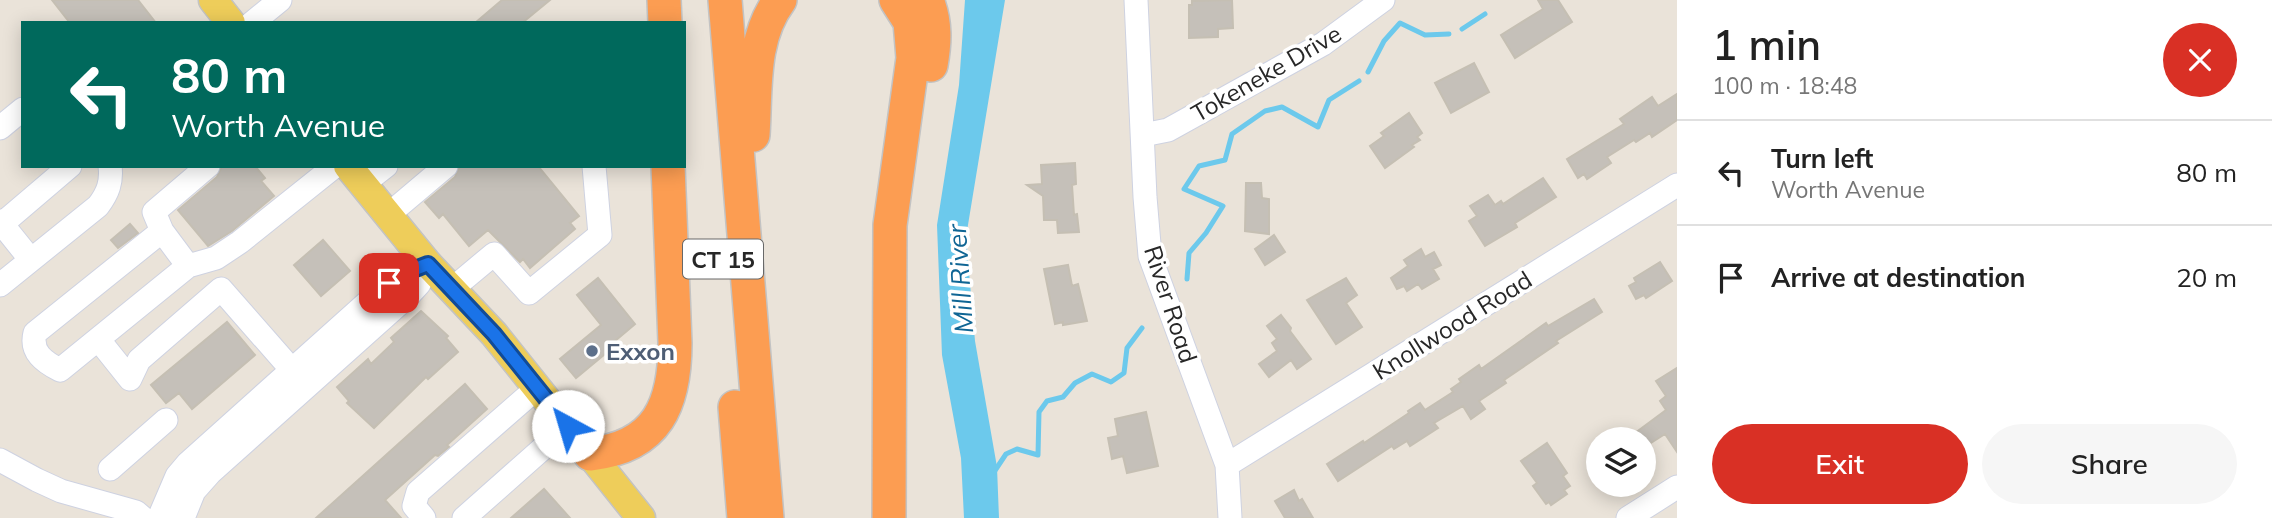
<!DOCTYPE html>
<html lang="en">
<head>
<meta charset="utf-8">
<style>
  body { margin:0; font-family:Mulish,sans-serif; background:#f6f6f6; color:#222; height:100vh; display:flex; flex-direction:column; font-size:26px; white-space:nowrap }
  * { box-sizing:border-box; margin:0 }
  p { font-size:23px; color:#767676 }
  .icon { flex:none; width:38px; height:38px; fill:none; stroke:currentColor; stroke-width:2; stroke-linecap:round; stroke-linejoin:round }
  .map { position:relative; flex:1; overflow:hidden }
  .drawer { display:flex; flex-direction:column; background:#fff; width:595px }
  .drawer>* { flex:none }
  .hud { position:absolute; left:21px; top:21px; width:665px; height:147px; border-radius:0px; box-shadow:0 4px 18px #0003; background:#00695c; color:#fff; overflow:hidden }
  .controls { position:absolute; left:1586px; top:427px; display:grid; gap:14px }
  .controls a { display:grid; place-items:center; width:70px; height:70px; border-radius:50%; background:#fff; box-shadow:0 4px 18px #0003; font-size:35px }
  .pin { position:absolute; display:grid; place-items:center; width:60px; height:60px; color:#fff; margin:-30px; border-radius:14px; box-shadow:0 4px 10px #0006 }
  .me { position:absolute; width:77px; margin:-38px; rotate:321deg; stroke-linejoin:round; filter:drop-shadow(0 0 5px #0008) }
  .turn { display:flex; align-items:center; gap:24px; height:147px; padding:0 35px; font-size:32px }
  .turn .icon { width:91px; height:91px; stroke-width:2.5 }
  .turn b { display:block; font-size:49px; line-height:60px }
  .round { display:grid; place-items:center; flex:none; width:74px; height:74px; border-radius:37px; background:#f6f6f6 }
  .head { display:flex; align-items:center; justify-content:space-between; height:119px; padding:0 35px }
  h1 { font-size:42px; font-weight:600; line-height:52px }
  .primary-button { display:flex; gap:14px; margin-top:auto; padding:14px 35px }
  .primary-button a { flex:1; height:80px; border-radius:42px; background:#d93025; color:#fff; font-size:28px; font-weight:600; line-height:80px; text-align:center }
  .primary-button a+a { background:#f6f6f6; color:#222 }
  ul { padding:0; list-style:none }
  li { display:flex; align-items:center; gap:21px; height:105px; padding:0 35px; border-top:2px solid #e0e0e0 }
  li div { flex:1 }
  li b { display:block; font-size:26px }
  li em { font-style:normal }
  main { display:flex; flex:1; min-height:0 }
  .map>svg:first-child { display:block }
  .water { fill:#6cc9ec }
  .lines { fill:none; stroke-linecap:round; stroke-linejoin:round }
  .stream { stroke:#6cc9ec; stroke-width:5 }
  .building { fill:#c5c0b9; stroke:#c5bfb3; stroke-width:2 }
  .minor-casing { stroke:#ced2e1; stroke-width:25 }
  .major-casing { stroke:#c3c3c3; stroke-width:31 }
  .highway-casing { stroke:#c3c3c3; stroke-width:36 }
  .minor { stroke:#fff; stroke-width:23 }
  .major { stroke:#eecd5a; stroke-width:28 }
  .highway { stroke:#fc9d52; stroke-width:33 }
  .route-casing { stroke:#114b97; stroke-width:18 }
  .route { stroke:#1a73e8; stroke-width:12 }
  .service-dot { fill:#5c6f8a; stroke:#fff; stroke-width:2.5 }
  .labels { text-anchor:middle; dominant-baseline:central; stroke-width:7; stroke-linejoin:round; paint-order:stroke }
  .shield { fill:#fff; stroke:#686868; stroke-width:2 }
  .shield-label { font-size:23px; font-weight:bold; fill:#272727 }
  .street-label { font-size:24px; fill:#272727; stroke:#fff }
  .service-label { font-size:24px; font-weight:bold; fill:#4e5e75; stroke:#fff; text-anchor:start }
  .water-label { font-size:26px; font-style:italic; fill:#0f6594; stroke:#fff }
</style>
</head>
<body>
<main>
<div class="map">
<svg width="1677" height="518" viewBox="0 0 1677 518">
  <rect width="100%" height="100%" fill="#eae3d9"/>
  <path class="water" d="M965 0H1005L966 237 975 341 997 467 999 518H964L961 458 942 355 937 225 959 85Z"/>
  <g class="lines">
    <path class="stream" d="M1462 29 1485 14
      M1368 72 1384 41 1400 23 1425 35 1449 34
      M1187 279 1189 253 1206 233 1223 206 1184 189 1199 166 1225 160 1232 134 1265 111 1282 107 1318 127 1329 100 1359 81
      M994 472 1006 454 1017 449 1038 455 1039 412 1047 401 1063 397 1075 383 1092 374 1111 382 1124 373 1127 348 1142 328"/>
  </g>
  <path class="building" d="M52 0H138L156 23H70Z
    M502 0H550L522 23H475Z
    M1232 0 1233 28 1218 29V37L1189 38V5H1192V1Z
    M1538 0H1558L1572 22 1515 58 1501 35 1543 9Z
    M1474 63 1489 92 1451 113 1435 83Z
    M1677 94V120L1652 137 1650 133 1636 142 1634 140 1607 157 1611 163 1587 179 1584 174 1578 178 1567 159 1624 124 1620 119 1652 97 1658 106Z
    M1409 113 1422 133 1417 137 1420 140 1412 145 1414 147 1385 168 1370 146 1384 136 1381 133Z
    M1075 163 1076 184 1072 185 1074 215 1077 214 1079 232 1058 233 1057 220H1044L1043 196 1027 185 1042 184 1041 165Z
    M222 166H255L265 178 261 181 274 196 232 231 208 246 178 210 217 177Z
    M460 166H538L579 216 570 223 575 229 530 268 523 259 520 262 488 230 469 246 443 214 439 218 425 202 455 177Z
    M1543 178 1556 197 1515 223 1517 227 1485 246 1469 221 1477 216 1470 206 1488 195 1495 205 1501 201 1503 204Z
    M1246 183H1261L1262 198 1269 199V234L1245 231Z
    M130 224 138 233 118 248 111 240Z
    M1274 235 1285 252 1265 265 1255 249Z
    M323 240 350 271 321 296 294 265Z
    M1421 249 1425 257 1434 252 1441 265 1433 269 1439 279 1422 289 1418 284 1407 291 1404 286 1397 289 1391 278 1408 266 1404 260Z
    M1660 262 1672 281 1646 298 1644 295 1636 299 1629 286 1636 282 1634 278Z
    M1068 265 1072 286 1078 284 1087 321 1063 325V322L1055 324 1044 269Z
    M598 278 635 324 615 341 617 344 576 378 560 359 601 325 577 295Z
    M1346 278 1357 295 1346 303 1362 327 1336 344 1307 300Z
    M1594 299 1602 312 1556 341 1558 343 1504 380 1506 383 1479 401 1485 409 1471 419 1463 406 1434 423 1438 428 1410 446 1407 441 1394 449 1392 446 1338 481 1327 464 1363 441 1364 443 1409 413 1408 411 1420 403 1425 410 1453 392 1451 389 1461 382 1459 379 1479 365 1481 369 1546 323 1548 326Z
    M421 311 448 336 446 338 458 352 428 379 426 377 374 428 347 403 349 401 337 387 368 359 371 364 394 342 391 338Z
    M1281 315 1291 328 1290 331 1311 359 1297 369 1291 360 1269 377 1259 364 1277 351 1272 343 1277 339 1267 326Z
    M227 322 255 355 192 409 179 393 166 403 151 385Z
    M1677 368V452L1665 434 1643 448V439H1627L1666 410 1660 401 1666 396 1656 381Z
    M465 384 487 409 447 445 449 447 438 456 435 455 385 500 401 518H316Z
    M1146 412 1158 466 1127 473 1123 456 1112 459 1108 438 1118 436 1115 419Z
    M1547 443 1567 473 1563 476 1570 486 1564 490 1567 494 1551 505 1549 502 1546 504 1533 486 1537 483 1521 461Z
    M544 489 570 518H511Z
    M1294 490 1299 501 1302 499 1313 518H1285L1275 501Z"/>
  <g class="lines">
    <g class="minor-casing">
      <path id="minor" d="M1136 0 1145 197 1150 256 1227 465 1230 518
        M252 23 280 0
        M0 128 23 109
        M1143 135 1168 130 1323 44 1383 0
        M208 166 154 212 162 231 35 333C30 352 44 362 60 370L188 266 216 258 240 242 335 166
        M363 184 386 166
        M388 215 446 166
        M0 221 2 224 70 166
        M2 224 31 260
        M162 231 188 266
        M0 285 98 206C108 193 112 182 110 166
        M452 289 494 254 529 293 600 235 594 166
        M98 339 130 379 139 360 221 289 292 370
        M0 460 37 480 61 491 136 512 143 518
        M1227 465 1677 185
        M110 469 166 420
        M159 518 177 476 188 463 389 283 405 273 428 264
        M183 518 194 491 210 473 408 296 419 284 428 264
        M424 518 414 506 418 492 537 388
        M464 518 568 426
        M1628 518 1677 487"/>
    </g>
    <g class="major-casing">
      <path id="major" d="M213 0 231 23
        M348 166 428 264 494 334 641 518"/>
    </g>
    <g class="highway-casing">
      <path id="highway" d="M664 0 665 23
        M725 0 767 518
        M927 0C936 22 935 43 931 65
        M753 135C756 90 751 38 780 0
        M735 407 744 518
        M590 454C658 447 675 404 675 343L668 166
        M889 518 890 225 913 58 910 22 896 0"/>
    </g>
    <use href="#minor" class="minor"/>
    <use href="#major" class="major"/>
    <use href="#highway" class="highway"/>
  </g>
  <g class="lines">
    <g class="route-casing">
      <path id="route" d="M389 283 405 273 428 264 494 334 568 426"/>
    </g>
    <use href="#route" class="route"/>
  </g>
  <circle class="service-dot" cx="592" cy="351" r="7"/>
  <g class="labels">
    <rect class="shield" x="683" y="239.5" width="80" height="39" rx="5"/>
    <g class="shield-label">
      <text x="723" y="259">CT 15</text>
    </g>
    <g class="street-label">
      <text transform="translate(1266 73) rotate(-30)">Tokeneke Drive</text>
      <text transform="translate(1171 304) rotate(72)">River Road</text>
      <text transform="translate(1452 325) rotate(-32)">Knollwood Road</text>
    </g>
    <g class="service-label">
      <text x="606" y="351">Exxon</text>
    </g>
    <g class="water-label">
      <text transform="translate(960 279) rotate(-94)">Mill River</text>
    </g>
  </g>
</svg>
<div class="controls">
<a><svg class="icon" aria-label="layers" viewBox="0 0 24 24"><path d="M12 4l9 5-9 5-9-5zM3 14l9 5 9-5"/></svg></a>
</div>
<div class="pin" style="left:389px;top:283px;background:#d93025"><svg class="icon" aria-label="arrive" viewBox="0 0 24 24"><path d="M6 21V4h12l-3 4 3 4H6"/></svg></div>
<svg class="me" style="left:568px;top:426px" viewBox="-20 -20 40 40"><circle r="19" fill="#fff"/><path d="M0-13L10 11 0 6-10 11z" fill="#1a73e8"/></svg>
<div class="hud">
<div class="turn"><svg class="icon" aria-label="left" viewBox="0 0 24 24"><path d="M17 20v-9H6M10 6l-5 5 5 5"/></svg><div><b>80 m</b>Worth Avenue</div></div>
</div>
</div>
<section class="drawer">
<div class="head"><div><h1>1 min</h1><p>100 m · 18:48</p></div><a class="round" style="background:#d93025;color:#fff"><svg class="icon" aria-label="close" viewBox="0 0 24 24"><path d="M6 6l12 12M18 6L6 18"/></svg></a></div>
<ul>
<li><svg class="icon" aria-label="left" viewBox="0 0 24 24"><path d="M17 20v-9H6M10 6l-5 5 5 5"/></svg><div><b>Turn left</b><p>Worth Avenue</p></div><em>80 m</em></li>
<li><svg class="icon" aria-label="arrive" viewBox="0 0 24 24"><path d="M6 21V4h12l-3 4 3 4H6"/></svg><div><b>Arrive at destination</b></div><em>20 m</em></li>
</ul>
<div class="primary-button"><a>Exit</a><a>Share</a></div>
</section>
</main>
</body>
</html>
